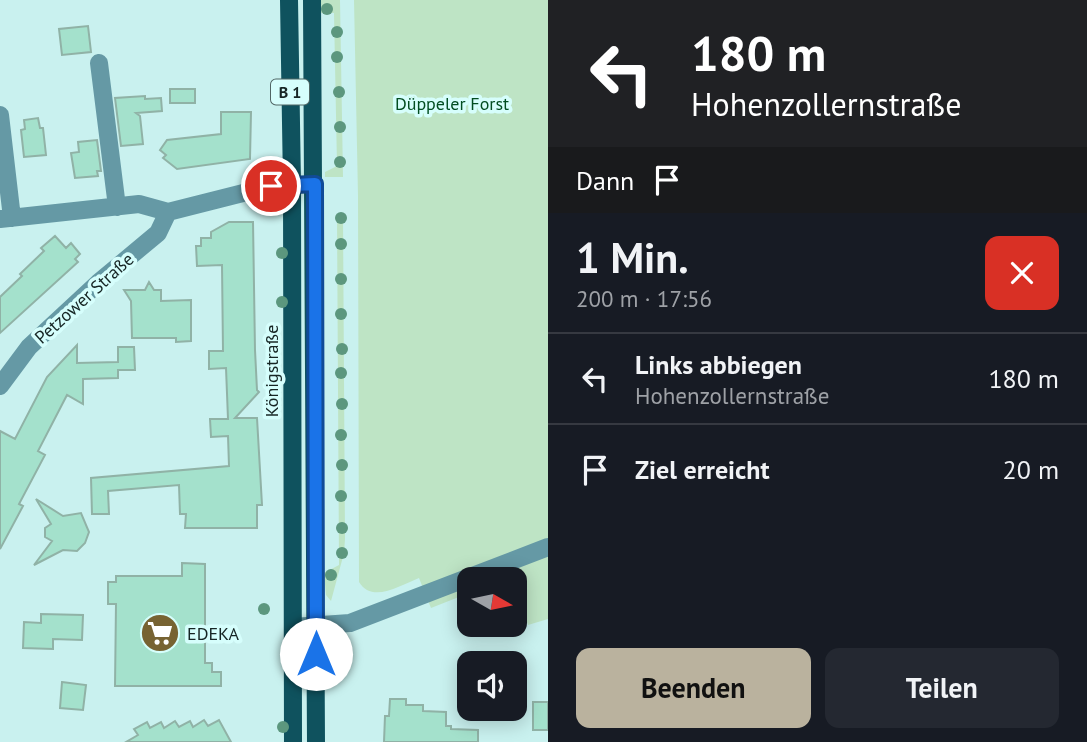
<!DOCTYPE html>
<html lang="de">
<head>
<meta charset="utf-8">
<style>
  body { margin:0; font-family:"PT Sans",sans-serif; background:#242831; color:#f1f3f6; height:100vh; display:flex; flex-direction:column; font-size:26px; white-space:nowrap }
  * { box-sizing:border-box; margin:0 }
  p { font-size:23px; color:#9ea1a6 }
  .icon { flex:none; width:38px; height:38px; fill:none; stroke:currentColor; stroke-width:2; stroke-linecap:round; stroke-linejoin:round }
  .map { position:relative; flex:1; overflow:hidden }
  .sheet { display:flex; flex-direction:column; background:#171b24; width:539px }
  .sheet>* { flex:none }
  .top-card { background:#202124; color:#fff; overflow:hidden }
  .needle { width:46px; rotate:99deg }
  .tools { position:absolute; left:457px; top:567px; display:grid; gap:14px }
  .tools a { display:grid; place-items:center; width:70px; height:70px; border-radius:14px; background:#171b24; box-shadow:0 4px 18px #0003; font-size:35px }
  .pin { position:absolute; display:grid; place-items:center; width:60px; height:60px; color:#fff; margin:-30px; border:4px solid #fff; border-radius:50%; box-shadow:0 2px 7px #0007 }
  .me { position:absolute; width:77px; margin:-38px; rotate:0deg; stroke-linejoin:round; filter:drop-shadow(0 0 5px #0008) }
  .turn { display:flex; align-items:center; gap:24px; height:147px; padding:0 28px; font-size:32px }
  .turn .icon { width:91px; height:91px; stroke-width:2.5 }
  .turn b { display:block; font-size:49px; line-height:60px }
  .then { display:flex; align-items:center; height:66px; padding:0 28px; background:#0003; gap:14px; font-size:26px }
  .round { display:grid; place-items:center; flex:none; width:74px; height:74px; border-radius:14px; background:#242831 }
  .overview { display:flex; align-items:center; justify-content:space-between; height:119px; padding:0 28px }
  h1 { font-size:42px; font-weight:700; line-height:52px }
  .button { display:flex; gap:14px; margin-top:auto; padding:14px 28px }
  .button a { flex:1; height:80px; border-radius:14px; background:#bab29e; color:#111; font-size:28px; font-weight:700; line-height:80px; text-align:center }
  .button a+a { background:#242831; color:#f1f3f6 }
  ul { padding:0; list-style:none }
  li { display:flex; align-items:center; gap:21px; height:91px; padding:0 28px; border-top:2px solid #363941 }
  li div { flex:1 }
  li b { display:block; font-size:26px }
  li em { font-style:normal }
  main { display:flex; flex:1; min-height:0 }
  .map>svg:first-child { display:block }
  .green { fill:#bee4c5 }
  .building { fill:#a4e1cc; stroke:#90b2a6; stroke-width:2 }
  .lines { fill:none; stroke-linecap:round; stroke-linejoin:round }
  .minor { stroke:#6599a5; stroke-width:18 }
  .major { stroke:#0f525e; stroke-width:18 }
  .tree { fill:#5c977e }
  .route-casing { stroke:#114b97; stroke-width:18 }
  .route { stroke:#1a73e8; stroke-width:12 }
  .labels { text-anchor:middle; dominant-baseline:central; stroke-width:7; stroke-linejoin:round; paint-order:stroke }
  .shield { fill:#d6fefc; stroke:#506665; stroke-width:2 }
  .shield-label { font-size:16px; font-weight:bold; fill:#162524 }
  .park-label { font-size:18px; fill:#024d21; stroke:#d6fefc }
  .street-label { font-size:18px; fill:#162524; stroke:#d6fefc }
  .poi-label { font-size:18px; fill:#162524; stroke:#d6fefc; text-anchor:start }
</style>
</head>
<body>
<main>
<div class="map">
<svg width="548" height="742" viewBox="0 0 548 742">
  <rect width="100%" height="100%" fill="#c9f1ef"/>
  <path class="green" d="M321 0H340L343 177H325V172L337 166 334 13H320Z
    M354 0H548V619L528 625 515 587 514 579 511 577 504 579H469V593L431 608 419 578C401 585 372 604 359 582L358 196Z
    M337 216H343L345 539 344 553 331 601 326 595 324 573 339 565Z"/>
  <path class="building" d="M88 26 91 52 62 55 59 29Z
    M170 89H195V103H170Z
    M145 96V99L161 98 162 111 136 113 140 116 143 144 121 146 115 98Z
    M221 112H251L250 159 177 169 163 158 166 155 160 150 167 140 221 134Z
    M38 118 40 128H43L46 155 24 157 21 130 25 129 24 120Z
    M97 140 101 171H97L98 176 75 178 71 153 79 152 78 142Z
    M229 222H253L255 350 257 390 259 392 235 418H257L262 505H257V528H185L186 514H180L179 485 108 491 109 514H92L91 478 229 466 228 436 211 437 210 419H228L226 368 209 369V351H223L222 265 197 266 196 246H201V238H211V232Z
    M55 236 66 248 71 243 80 254 75 259 78 262 0 333V297L22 276 20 274 44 251 41 248Z
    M149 282 154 290H161V301L191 300V341L176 342V338H132L131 301 124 290H145Z
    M77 345V363L118 362V347H134L135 370H118V378L83 379V404L67 395 38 451 45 455 19 504 23 506 0 549V431L15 439 47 377Z
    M36 499 63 516 81 513 89 532 85 543 77 551 63 550 34 565 52 541 45 537V528L51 524Z
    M182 563 205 564V663H212V672H221V686H115L116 604H108V582H116V576H182Z
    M41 614 83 615 82 640 53 639V649L23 648 24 622 41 623Z
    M62 682 86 685 83 710 60 708Z
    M390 699H406V705H423V711L446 712V726H451V729L478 730V742H384L385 716H389Z
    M533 702H548V730H533Z
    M204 720 208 726 219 720 231 742H126L138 735 134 729 147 722 150 728 161 722 164 728 175 721 179 727 190 721 193 727Z"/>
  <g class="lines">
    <path class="minor" d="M99 63 117 207
      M0 115 12 218
      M0 219 139 204 168 212 271 186 315 184
      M0 386 29 347 98 283 158 233 168 212
      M293 627 350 623 548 547"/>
    <path class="major" d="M289 0 292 184 293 742
      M312 0 316 742"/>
  </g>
  <g class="tree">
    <circle cx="327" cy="9" r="6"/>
    <circle cx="337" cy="32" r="6"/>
    <circle cx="337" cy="57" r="6"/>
    <circle cx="339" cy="92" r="6"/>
    <circle cx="340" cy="127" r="6"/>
    <circle cx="340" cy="162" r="6"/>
    <circle cx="341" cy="218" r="6"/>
    <circle cx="341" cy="244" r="6"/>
    <circle cx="282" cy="253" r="6"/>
    <circle cx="341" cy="279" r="6"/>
    <circle cx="282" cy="302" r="6"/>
    <circle cx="341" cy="314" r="6"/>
    <circle cx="342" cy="349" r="6"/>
    <circle cx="341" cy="373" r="6"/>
    <circle cx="342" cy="404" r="6"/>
    <circle cx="341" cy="435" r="6"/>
    <circle cx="342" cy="465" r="6"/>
    <circle cx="341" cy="496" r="6"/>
    <circle cx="342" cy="528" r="6"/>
    <circle cx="342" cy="553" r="6"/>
    <circle cx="331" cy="575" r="6"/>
    <circle cx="264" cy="609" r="6"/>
    <circle cx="283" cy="727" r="6"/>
  </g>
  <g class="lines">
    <g class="route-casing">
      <path id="route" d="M271 186 315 184 316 654"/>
    </g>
    <use href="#route" class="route"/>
  </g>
  <defs>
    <g id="supermarket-disc" transform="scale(2.0125)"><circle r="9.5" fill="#776332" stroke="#d6fefc"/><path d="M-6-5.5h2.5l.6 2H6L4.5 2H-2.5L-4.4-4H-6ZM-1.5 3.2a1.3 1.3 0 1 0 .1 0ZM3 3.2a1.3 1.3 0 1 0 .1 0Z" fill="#fff"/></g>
  </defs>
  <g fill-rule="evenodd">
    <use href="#supermarket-disc" x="160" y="633"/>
  </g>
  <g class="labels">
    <rect class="shield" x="271" y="79.5" width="38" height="25" rx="5"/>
    <g class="shield-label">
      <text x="290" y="92">B 1</text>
    </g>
    <g class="park-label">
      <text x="452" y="103">Düppeler Forst</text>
    </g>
    <g class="street-label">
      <text transform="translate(84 298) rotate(-42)">Petzower Straße</text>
      <text transform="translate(271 371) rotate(-90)">Königstraße</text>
    </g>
    <g class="poi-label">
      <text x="187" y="633">EDEKA</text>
    </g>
  </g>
</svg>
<div class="tools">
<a><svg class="needle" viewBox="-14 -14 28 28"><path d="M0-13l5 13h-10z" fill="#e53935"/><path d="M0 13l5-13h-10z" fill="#9ea1a6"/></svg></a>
<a><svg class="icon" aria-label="sound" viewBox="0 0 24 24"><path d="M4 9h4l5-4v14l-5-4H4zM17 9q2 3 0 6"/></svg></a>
</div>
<div class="pin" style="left:271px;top:186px;background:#d93025"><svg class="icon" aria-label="arrive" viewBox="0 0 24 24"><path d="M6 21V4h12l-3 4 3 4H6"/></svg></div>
<svg class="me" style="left:316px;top:654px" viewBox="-20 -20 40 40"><circle r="19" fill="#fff"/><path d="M0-13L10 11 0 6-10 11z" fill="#1a73e8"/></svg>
</div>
<section class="sheet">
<div class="top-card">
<div class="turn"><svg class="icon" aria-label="left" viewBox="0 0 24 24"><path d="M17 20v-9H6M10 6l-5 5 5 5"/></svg><div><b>180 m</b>Hohenzollernstraße</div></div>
<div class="then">Dann<svg class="icon" aria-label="arrive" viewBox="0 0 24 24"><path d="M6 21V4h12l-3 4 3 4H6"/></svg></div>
</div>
<div class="overview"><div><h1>1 Min.</h1><p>200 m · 17:56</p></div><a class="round" style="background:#d93025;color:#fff"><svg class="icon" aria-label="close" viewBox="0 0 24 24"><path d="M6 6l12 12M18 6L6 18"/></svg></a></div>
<ul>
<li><svg class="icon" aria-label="left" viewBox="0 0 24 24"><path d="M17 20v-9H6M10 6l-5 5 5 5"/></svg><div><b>Links abbiegen</b><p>Hohenzollernstraße</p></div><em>180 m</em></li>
<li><svg class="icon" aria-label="arrive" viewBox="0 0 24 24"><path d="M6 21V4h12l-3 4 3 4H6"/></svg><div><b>Ziel erreicht</b></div><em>20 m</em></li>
</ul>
<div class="button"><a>Beenden</a><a>Teilen</a></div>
</section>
</main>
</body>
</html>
